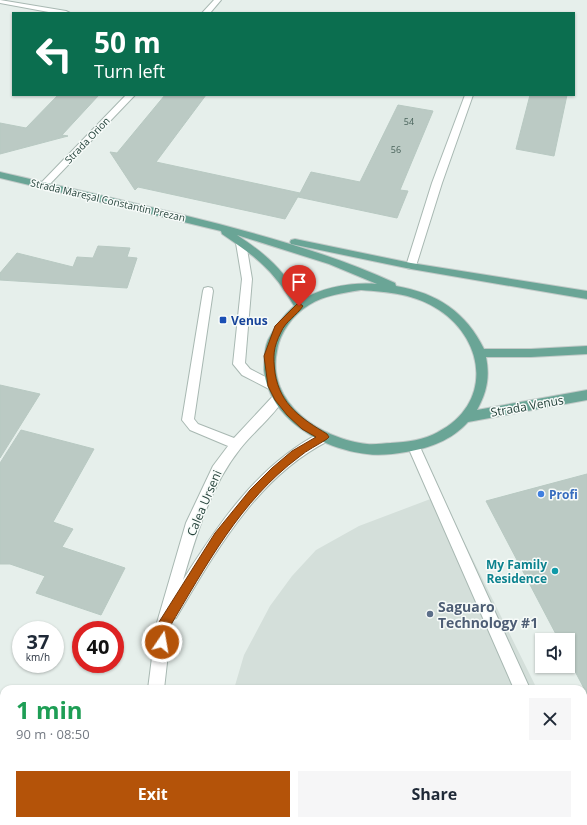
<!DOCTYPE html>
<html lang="en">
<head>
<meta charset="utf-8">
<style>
  body { margin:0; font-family:"Open Sans",sans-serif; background:#f6f6f7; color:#1f2937; height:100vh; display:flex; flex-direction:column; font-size:15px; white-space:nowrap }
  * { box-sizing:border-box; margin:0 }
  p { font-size:13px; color:#747a83 }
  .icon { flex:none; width:22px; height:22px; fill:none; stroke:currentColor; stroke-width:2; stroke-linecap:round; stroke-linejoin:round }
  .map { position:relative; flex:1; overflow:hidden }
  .panel { position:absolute; left:0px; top:685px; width:587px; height:140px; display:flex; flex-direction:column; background:#fff; border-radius:12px 12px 0 0; box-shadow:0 1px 3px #0004 }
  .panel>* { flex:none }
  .guide { position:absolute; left:12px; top:12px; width:563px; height:84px; border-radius:0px; box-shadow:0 1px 3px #0004; background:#0b6e4f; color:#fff; overflow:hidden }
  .buttons { position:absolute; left:535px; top:633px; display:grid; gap:8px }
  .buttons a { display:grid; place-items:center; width:40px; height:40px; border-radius:0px; background:#fff; box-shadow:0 1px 3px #0004; font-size:20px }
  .speed { position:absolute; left:12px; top:621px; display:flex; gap:8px; font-size:20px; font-weight:700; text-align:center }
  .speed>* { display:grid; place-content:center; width:52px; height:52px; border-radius:50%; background:#fff; box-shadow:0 1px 3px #0004; line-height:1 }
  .speed small { font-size:10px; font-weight:400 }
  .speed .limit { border:6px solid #d22; background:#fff; color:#111 }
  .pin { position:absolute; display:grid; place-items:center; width:34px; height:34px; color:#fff; margin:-41px -17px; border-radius:50% 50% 50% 0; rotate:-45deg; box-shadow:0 0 4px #0007 }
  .pin .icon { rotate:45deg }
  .me { position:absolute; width:44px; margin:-22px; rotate:12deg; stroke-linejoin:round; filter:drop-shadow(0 0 3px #0008) }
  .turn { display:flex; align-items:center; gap:14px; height:84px; padding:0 16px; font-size:18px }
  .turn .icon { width:52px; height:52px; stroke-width:2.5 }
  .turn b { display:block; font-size:28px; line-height:34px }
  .round { display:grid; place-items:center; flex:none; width:42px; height:42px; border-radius:0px; background:#f6f6f7 }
  .head { display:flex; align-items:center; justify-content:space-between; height:68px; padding:0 16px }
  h1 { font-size:24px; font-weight:700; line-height:30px; color:#1e9e55 }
  .cta { display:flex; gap:8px; margin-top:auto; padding:8px 16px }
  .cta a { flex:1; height:46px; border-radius:0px; background:#b45309; color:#fff; font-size:16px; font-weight:700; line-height:46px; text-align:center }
  .cta a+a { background:#f6f6f7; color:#1f2937 }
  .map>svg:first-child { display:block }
  .built { fill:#d4dfda }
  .building { fill:#bbcac4; stroke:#b8c9c2 }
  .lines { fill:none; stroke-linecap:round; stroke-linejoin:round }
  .minor-casing { stroke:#a8b8b2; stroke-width:2 }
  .major-casing { stroke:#c2cac8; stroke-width:2 }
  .minor { fill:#fff; fill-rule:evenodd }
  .major { fill:#6aa596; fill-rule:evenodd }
  .route { fill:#b45309; stroke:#753606 }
  .transit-dot { fill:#1a4fb4; stroke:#f7fbf9; stroke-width:1.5 }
  .shop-dot { fill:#3f7fe0; stroke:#f7fbf9; stroke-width:1.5 }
  .culture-dot { fill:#0f9aa8; stroke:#f7fbf9; stroke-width:1.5 }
  .service-dot { fill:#5c6f8a; stroke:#f7fbf9; stroke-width:1.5 }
  .labels { text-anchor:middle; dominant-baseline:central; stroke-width:3; stroke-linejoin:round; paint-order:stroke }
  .far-number-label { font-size:9px; fill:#4a645c }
  .far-street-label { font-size:10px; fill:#24423a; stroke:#f7fbf9 }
  .transit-label { font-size:12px; font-weight:bold; fill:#164399; stroke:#f7fbf9; text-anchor:start }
  .street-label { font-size:12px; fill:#24423a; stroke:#f7fbf9 }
  .shop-label { font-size:12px; font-weight:bold; fill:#366cbe; stroke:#f7fbf9; text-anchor:start }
  .culture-label { font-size:12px; font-weight:bold; fill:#0d838f; stroke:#f7fbf9; text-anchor:end }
  .near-service-label { font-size:14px; font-weight:bold; fill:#4e5e75; stroke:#f7fbf9; text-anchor:start }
</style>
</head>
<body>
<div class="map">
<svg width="587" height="825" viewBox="0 0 587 825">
  <rect width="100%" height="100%" fill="#e6efeb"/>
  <path class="built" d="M441 495 537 689H234L244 655 270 606 292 576 316 550 359 526Z
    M583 781 587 789V825H217V821H583Z"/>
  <path class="building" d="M58 95H99L62 135 68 136 0 154V123L26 128Z
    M165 95H206L156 162 300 193 285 219 138 187 135 190 110 152 117 153Z
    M530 95H567L554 156 516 149Z
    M398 105 433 111 400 190 408 191 397 218 298 197 311 172 360 182Z
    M98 246 130 248 127 257 137 258 127 288 0 280V273L17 253 73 267 77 257 93 258Z
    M0 385 40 394 0 458Z
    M21 430 94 449 53 522 73 529 62 547 125 568 101 615 36 593 45 576 10 564H0V463Z
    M587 474V694L568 658V640H559L486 501Z"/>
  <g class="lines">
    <g class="minor-casing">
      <path id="minor" d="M0 0 66 11 70 13H54L0 3Z
        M214 0H221L210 13H202Z
        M126 95H135L47 187H41L39 185 41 183Z
        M465 95H473L442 183 416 266 411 269 407 268 406 266 432 183Z
        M241 240 246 243 252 279 245 363 250 369 277 383 279 386 277 389 273 391 242 375 233 364 242 279 236 243Z
        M208 287 212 288 213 291 194 419 198 424 234 438 274 395 278 393 282 395 284 398C275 415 252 433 240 449 210 487 197 533 183 580 219 523 258 465 320 433L324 432 328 433 330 437 328 441C257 477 216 551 176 618L172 619 164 689H148L156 626 186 523 213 466 228 446 190 430 182 420 203 291 204 288Z
        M414 442 418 443 420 447 530 689H514L408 447 410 443Z
        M0 801 4 802V818L0 817Z
        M583 813 587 815V825H574L573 821H583Z
        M19 821H44L46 825H21Z
        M137 821H155V825H137Z"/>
    </g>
    <g class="major-casing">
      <path id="major" d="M0 172C73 189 146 205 219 224 279 240 339 257 395 283L396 286C437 293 466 312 484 349H531L587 346V354L531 357H486C490 377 487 392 477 410L587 390V400L468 422C452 440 430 448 406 452 394 454 380 456 367 454 322 449 269 419 264 370 264 360 264 349 268 340 275 326 283 316 294 306 273 269 256 257 222 234L221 231 0 178ZM237 235 329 264 377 284C352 282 323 287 301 300 283 269 267 255 237 235ZM361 290C388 292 416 294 439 310 486 341 492 404 438 432 424 440 407 442 391 443 383 443 375 445 367 444 321 439 266 403 277 351 280 332 293 315 309 305 325 295 343 293 361 290Z
        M295 239 411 263 587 291V299L411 269 291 244 290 242 291 240Z"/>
    </g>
    <use href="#minor" class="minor"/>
    <use href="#major" class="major"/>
  </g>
  <path class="route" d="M299 303 303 306C297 315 285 322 281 332 273 348 273 356 275 373 280 405 302 419 327 434L329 437 327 439C318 445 307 450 299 457 240 501 206 566 169 628L165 646 162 647 158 646 156 642 159 622 215 533 250 490 272 468 292 451 316 437 302 429 287 415 275 400 268 386 264 356 275 326 297 304Z"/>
  <rect class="transit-dot" x="219" y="316" width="8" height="8" rx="2"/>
  <circle class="shop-dot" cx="541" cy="494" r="4"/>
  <circle class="culture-dot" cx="555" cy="571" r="4"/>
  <circle class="service-dot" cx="430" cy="614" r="4"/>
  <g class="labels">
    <g class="far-number-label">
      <text x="409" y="121">54</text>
      <text x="396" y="149">56</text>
    </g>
    <g class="far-street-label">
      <text transform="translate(87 140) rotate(-46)">Strada Orion</text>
      <text transform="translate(108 200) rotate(13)">Strada Mareșal Constantin Prezan</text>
    </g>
    <g class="transit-label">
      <text x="231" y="320">Venus</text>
    </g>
    <g class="street-label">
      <text transform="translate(527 406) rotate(-10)">Strada Venus</text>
      <text transform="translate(204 503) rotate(-67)">Calea Urseni</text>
    </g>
    <g class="shop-label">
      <text x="549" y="494">Profi</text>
    </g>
    <g class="culture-label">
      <text x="547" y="564">My Family<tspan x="547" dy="14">Residence</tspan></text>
    </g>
    <g class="near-service-label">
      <text x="438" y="606">Saguaro<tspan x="438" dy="16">Technology #1</tspan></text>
    </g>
  </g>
</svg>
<div class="buttons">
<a><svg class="icon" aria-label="sound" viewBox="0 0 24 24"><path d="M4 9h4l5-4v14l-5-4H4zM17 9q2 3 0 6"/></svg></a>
</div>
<div class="speed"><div>37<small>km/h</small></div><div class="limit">40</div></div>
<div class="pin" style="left:299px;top:306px;background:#d93025"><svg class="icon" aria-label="arrive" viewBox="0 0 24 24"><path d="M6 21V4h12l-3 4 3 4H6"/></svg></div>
<svg class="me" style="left:162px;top:642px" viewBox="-20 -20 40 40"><circle r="17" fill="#b45309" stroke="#fff" stroke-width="3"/><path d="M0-11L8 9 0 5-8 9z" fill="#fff"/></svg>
<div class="guide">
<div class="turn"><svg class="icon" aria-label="left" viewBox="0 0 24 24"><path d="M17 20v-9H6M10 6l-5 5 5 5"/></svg><div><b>50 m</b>Turn left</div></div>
</div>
<section class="panel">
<div class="head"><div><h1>1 min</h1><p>90 m · 08:50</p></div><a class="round"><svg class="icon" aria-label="close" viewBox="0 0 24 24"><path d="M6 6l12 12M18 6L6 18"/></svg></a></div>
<div class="cta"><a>Exit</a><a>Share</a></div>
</section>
</div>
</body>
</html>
